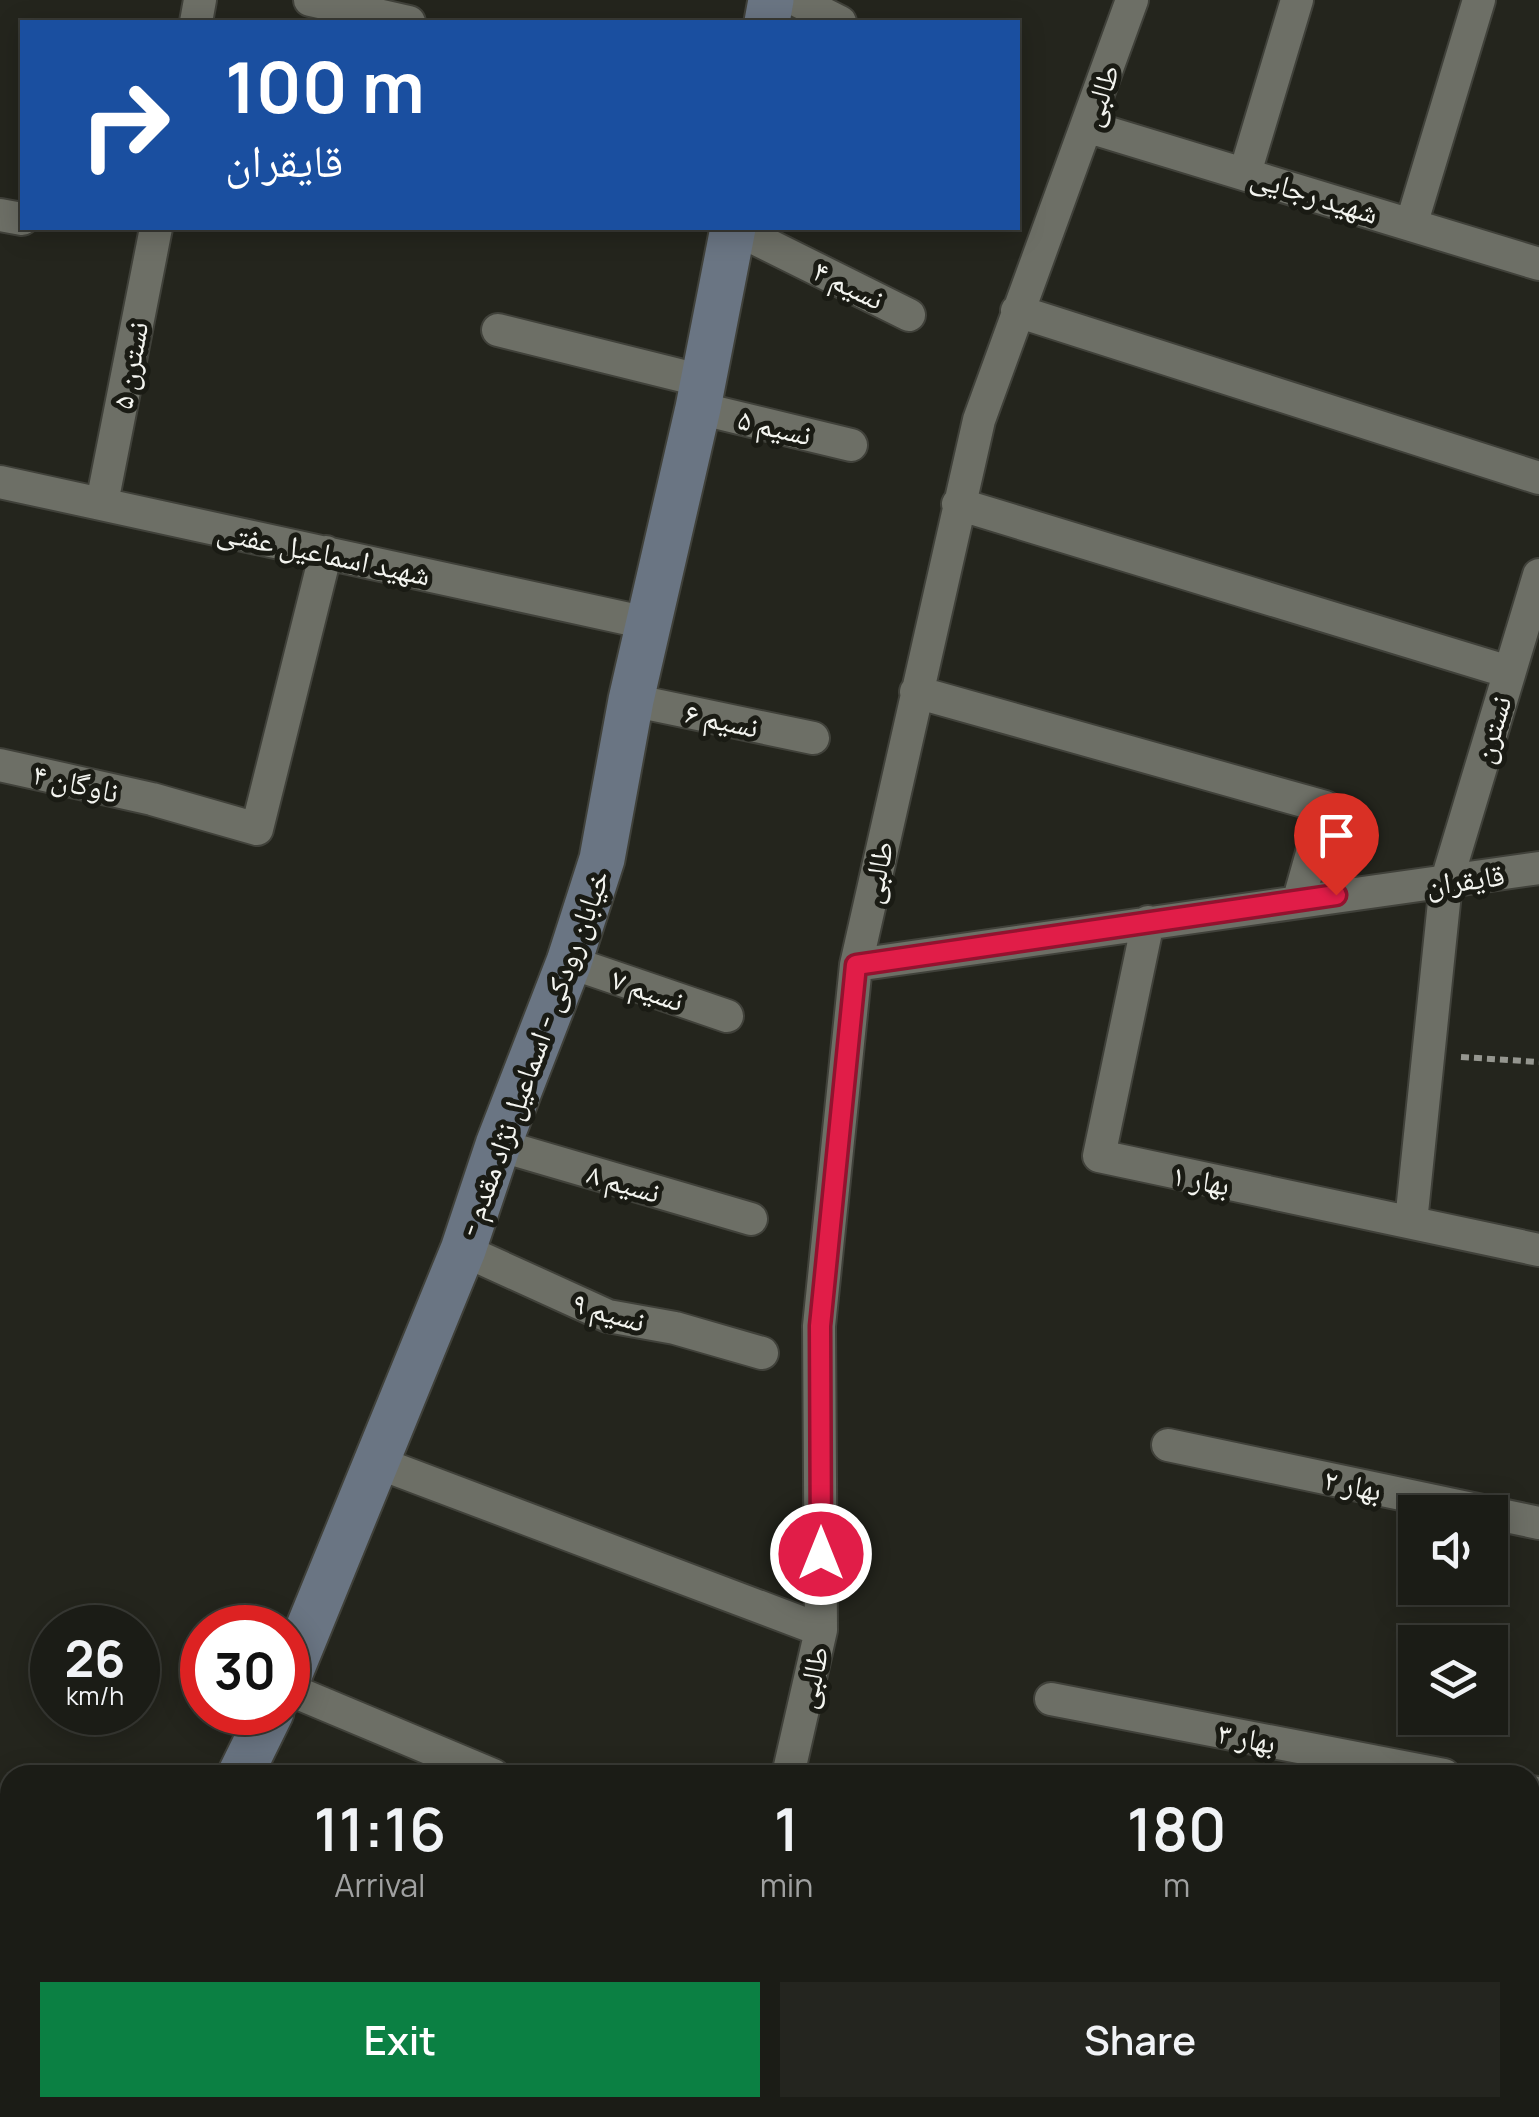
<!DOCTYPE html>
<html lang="en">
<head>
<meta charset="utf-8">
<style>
  body { margin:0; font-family:Manrope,"Noto Naskh Arabic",sans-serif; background:#24251f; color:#f1f3f6; height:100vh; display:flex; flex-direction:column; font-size:38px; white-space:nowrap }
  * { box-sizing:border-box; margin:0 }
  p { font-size:32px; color:#a0a1a1 }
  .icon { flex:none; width:55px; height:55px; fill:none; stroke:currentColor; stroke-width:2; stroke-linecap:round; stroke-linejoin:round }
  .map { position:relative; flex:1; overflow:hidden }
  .sheet { position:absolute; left:0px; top:1765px; width:1540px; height:352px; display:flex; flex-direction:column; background:#1b1c16; border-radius:30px 30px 0 0; box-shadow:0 5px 25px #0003,0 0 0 2px #393a35 }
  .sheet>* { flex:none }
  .top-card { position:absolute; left:20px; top:20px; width:1000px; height:210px; border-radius:0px; box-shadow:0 5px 25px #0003,0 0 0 2px #393a35; background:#1a4fa0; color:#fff; overflow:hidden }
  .controls { position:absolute; left:1398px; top:1495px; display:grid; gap:20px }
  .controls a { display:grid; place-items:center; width:110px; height:110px; border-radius:0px; background:#1b1c16; box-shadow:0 5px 25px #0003,0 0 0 2px #393a35; font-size:50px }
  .speed { position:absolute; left:30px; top:1605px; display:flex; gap:20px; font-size:50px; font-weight:700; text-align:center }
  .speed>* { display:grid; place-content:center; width:130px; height:130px; border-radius:50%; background:#1b1c16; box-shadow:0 5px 25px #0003,0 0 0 2px #393a35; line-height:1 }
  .speed small { font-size:25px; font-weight:400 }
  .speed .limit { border:15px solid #d22; background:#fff; color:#111 }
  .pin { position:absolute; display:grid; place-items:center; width:85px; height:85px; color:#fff; margin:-102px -42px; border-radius:50% 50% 50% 0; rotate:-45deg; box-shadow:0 0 10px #0007 }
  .pin .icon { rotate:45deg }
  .me { position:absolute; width:110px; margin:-55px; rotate:0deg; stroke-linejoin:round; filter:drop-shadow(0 0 8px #0008) }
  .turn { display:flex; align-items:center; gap:35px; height:210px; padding:0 40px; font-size:45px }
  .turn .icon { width:130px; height:130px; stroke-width:2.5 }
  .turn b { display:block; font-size:70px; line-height:85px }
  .eta { display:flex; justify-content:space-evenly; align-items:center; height:170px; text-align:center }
  .eta b { font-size:60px; font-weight:600; line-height:70px }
  .button { display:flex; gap:20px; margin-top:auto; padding:20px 40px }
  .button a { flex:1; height:115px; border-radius:0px; background:#0b8043; color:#fff; font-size:40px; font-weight:600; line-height:115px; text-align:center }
  .button a+a { background:#24251f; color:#f1f3f6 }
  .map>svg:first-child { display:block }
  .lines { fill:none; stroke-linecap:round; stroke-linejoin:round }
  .stream { stroke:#335196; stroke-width:11 }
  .street-casing { stroke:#40413a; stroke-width:36 }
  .secondary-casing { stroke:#40413a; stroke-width:49 }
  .path { stroke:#95968f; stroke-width:6; stroke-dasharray:8 5; stroke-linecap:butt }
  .street { stroke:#6d6f66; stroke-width:32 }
  .secondary { stroke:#6a7583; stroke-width:45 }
  .route-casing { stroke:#92132f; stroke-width:25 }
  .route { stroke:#e11d48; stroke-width:18 }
  .labels { text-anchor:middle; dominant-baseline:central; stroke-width:10; stroke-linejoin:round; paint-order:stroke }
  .street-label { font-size:30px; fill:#f3f4ef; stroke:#1a1b14 }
</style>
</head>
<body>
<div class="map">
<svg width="1539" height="2117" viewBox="0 0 1539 2117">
  <rect width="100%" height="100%" fill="#24251d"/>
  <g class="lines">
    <path class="stream" d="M0 2013 10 2024
      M84 2108 93 2117"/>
    <g class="street-casing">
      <path id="street" d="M310 0 409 22
        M796 0 840 22
        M196 22 200 0
        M1089 127 1539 264
        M1245 173 1297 0
        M0 215 22 219
        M1412 222 1479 0
        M734 228 909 315
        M1017 311 1539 478
        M498 330 703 381
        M698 408 851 445
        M0 482 647 623
        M102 503 156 228
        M958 504 1509 672
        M916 692 1325 807 1299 899
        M631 700 813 738
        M0 765 152 799 257 829 326 552
        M1148 922 1099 1156 1539 1250
        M569 962 727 1016
        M856 965 1539 868
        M498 1145 751 1219
        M1411 1222 1446 883 1539 575
        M463 1250 608 1316 675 1328 762 1353
        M1168 1445 1539 1523
        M376 1462 821 1630
        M288 1689 493 1775
        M1051 1699 1444 1775
        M788 1775 821 1630 819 1326 856 965 979 420 1132 0
        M1530 1792 1539 1793
        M1530 2063 1539 2065
        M607 2108 638 2117"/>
    </g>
    <g class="secondary-casing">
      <path id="secondary" d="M767 22 771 0
        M288 1678 463 1250 498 1145 569 962 602 859 631 700 698 408 733 228
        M240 1775 271 1712
        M113 2117 116 2108"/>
    </g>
    <path class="path" d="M1461 1057 1539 1062"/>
    <use href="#street" class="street"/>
    <use href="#secondary" class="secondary"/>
  </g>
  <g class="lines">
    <g class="route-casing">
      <path id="route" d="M821 1554 820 1326 856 965 1336 895"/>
    </g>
    <use href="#route" class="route"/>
  </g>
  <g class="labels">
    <g class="street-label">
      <text transform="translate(1099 95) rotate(-71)">طالبی</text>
      <text transform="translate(1315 194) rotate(17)">شهید رجایی</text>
      <text transform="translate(849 284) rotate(26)">نسیم ۴</text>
      <text transform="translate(129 365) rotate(-79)">نسترن ۵</text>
      <text transform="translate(775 426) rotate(13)">نسیم ۵</text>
      <text transform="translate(324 552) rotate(12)">شهید اسماعیل عفتی</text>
      <text transform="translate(722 719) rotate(12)">نسیم ۶</text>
      <text transform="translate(1491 729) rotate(-73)">نسترن</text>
      <text transform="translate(76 782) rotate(13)">ناوگان ۴</text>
      <text transform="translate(876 872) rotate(-78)">طالبی</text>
      <text transform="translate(1465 879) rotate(-8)">قایقران</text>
      <text transform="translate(648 989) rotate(19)">نسیم ۷</text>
      <text transform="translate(533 1053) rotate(-70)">- خیابان رودکی - اسماعیل نژاد مقدم</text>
      <text transform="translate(1201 1179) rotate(11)">بهار ۱</text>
      <text transform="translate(624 1182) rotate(16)">نسیم ۸</text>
      <text transform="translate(609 1311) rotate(16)">نسیم ۹</text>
      <text transform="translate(1353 1484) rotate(12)">بهار ۲</text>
      <text transform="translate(811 1677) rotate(-77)">طالبی</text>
      <text transform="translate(1247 1737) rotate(11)">بهار ۳</text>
    </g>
  </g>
</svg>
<div class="controls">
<a><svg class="icon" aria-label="sound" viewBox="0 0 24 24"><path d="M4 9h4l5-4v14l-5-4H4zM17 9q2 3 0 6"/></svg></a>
<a><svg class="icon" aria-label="layers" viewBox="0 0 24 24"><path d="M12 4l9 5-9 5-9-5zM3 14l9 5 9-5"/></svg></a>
</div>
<div class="speed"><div>26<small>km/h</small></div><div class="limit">30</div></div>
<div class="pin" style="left:1336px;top:895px;background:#d93025"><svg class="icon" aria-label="arrive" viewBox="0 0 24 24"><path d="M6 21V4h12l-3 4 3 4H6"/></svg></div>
<svg class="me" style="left:821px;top:1554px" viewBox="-20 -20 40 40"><circle r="17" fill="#e11d48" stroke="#fff" stroke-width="3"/><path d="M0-11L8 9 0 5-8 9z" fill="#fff"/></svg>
<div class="top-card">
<div class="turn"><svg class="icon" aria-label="right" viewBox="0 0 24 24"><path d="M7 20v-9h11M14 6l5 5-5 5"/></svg><div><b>100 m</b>قایقران</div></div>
</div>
<section class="sheet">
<div class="eta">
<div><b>11:16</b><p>Arrival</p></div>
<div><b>1</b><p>min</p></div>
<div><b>180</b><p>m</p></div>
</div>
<div class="button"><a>Exit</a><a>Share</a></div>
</section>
</div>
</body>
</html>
